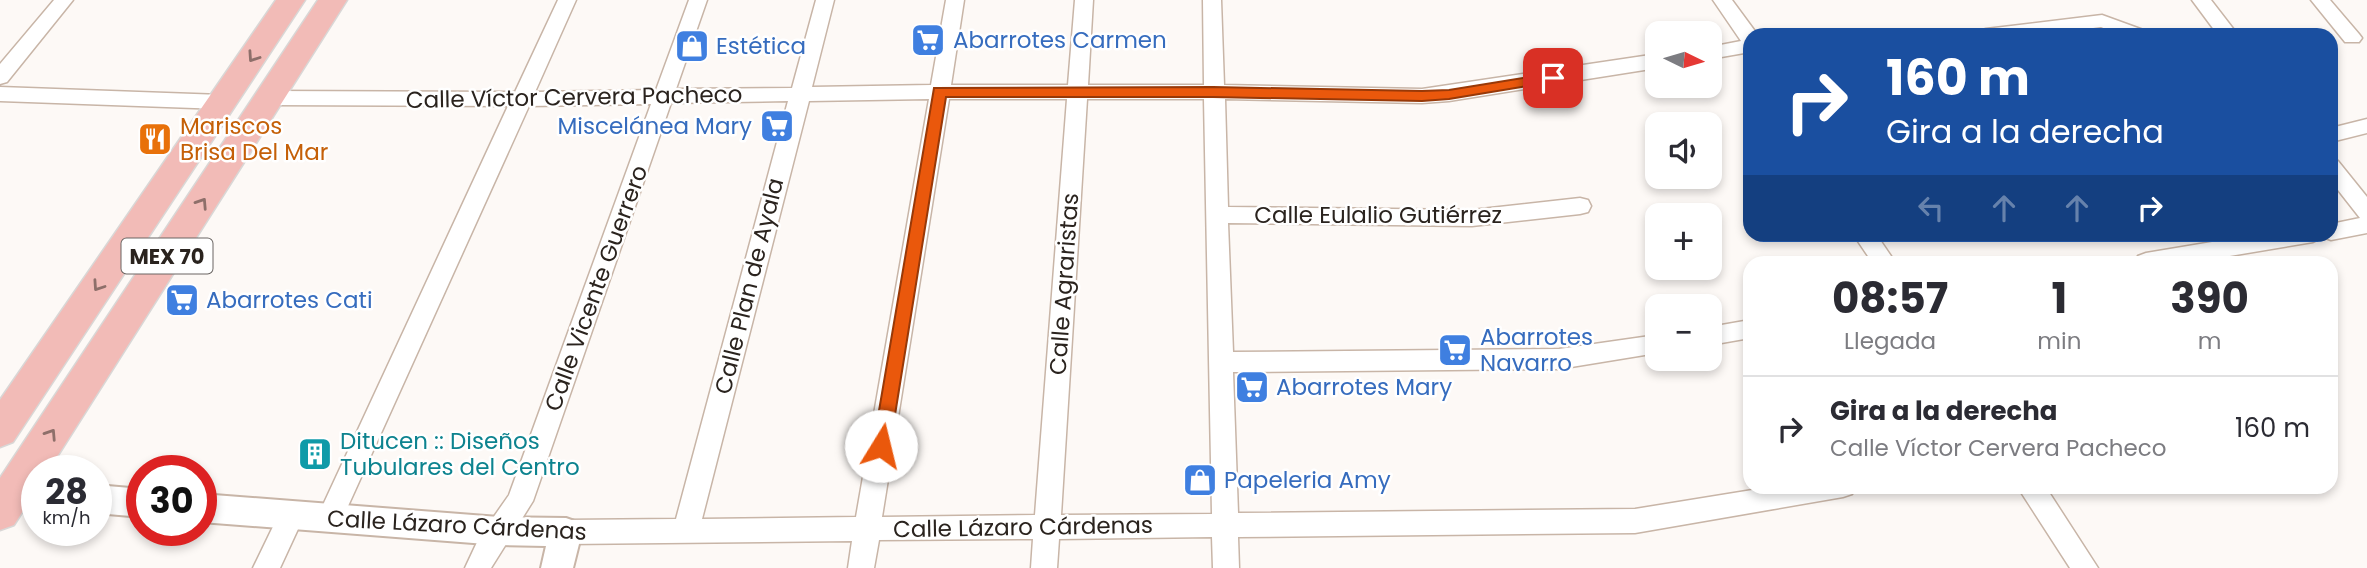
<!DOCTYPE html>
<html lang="es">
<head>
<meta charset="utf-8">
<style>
  body { margin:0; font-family:Poppins,sans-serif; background:#f2f2f3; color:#2b2b33; height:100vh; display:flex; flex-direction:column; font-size:26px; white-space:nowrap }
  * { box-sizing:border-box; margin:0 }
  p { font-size:23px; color:#7c7c81 }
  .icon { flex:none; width:38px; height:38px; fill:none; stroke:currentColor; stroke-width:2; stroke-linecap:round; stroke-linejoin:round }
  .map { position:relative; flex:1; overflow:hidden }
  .drawer { position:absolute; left:1743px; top:256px; width:595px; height:238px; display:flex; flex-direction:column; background:#fff; border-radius:21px; box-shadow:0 4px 10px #0003 }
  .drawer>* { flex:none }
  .guide { position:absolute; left:1743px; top:28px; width:595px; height:214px; border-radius:21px; box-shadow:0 4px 10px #0003; background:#1a4fa0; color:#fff; overflow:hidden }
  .needle { width:46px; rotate:95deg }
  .buttons { position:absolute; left:1645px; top:21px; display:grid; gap:14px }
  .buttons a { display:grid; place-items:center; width:77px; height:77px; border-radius:14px; background:#fff; box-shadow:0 4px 10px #0003; font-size:35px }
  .speed { position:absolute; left:21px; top:455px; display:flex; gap:14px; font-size:35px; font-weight:700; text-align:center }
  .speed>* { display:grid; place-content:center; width:91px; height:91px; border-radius:50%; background:#fff; box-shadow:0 4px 10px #0003; line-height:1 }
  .speed small { font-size:18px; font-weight:400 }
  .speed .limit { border:10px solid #d22; background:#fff; color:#111 }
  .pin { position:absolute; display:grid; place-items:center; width:60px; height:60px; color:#fff; margin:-30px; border-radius:14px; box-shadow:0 4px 10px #0006 }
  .me { position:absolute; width:77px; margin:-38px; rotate:9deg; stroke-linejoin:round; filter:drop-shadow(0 0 5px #0008) }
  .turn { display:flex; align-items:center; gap:24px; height:147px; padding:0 28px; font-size:32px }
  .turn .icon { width:91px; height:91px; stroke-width:2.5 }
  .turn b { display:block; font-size:49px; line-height:60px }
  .lanes { display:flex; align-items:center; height:66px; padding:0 28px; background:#0003; justify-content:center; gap:35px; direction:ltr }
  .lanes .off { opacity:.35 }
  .eta { display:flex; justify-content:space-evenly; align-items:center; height:119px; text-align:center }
  .eta b { font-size:42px; font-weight:700; line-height:49px }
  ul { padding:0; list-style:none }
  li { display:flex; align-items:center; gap:21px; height:105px; padding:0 28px; border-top:2px solid #e1e1e2 }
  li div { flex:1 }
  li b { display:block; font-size:26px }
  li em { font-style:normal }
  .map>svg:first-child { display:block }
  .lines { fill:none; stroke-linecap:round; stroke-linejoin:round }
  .minor-casing { stroke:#c8b5a7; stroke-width:3 }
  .tertiary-casing { stroke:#c8b5a7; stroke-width:4 }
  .primary-casing { stroke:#d9d7d6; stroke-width:3 }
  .minor { fill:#fff; fill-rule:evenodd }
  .tertiary { fill:#fff; fill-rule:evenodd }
  .primary { fill:#f2bbb7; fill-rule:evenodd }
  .oneway { stroke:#8e6f6a }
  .route { fill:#ea580c; stroke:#983908; stroke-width:2 }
  .labels { text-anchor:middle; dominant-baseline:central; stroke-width:5; stroke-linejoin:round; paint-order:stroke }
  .shield { fill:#fff; stroke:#6a6562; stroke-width:2 }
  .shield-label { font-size:21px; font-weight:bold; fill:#2a231e }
  .shop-label { font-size:23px; fill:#366cbe; stroke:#fff; text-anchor:start }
  .street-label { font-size:23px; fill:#2a231e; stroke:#fff }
  .food-label { font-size:23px; fill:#c56008; stroke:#fff; text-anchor:start }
  .culture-label { font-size:23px; fill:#0d838f; stroke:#fff; text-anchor:start }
</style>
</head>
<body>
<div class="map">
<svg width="2367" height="568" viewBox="0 0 2367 568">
  <rect width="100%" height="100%" fill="#fdf9f6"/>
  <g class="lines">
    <g class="minor-casing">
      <path id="minor" d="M54 0H73L7 82 0 84V64Z
        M558 0H576L535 92 656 90 689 0H707L676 89 792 88 816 0H834L812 87 931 85 946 0H964L951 85H1068L1075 0H1093L1088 85H1204L1203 0H1221L1224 85 1422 89 1657 54V68L1449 101 1422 103 1225 99 1228 207 1472 210 1580 198 1588 200 1591 206 1588 212 1580 214 1472 226 1228 223 1233 352 1559 349 1657 335V353L1559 369 1233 372 1238 513 1635 509 1777 486H1856L1852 494 1843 497 1635 533 1238 537 1239 568H1213L1212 537 1059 539 1057 568H1031L1033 539 879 540 874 568H848L852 541 566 544 557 540 553 532 557 524 566 520 676 519 788 101 671 103 533 501 491 568H465L479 538 509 495 651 104 529 106 339 526 330 530 321 526 317 518 508 106 271 105 264 103 261 98 264 93 271 91 515 92ZM929 99 856 517 702 519 809 101ZM949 99H1067L1035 515 882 517ZM1087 99H1204L1212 514 1061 515Z
        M1713 0H1732L1757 34 1750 35V52L1710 59V47L1741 41Z
        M2192 0H2211L2238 35H2218Z
        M2311 0H2330L2359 34 2362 38 2359 42H2345Z
        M2102 15 2146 31 2149 35H2120L2101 27 2038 35H1976L1979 31 1986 29Z
        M0 87 222 95 229 97 232 102 229 107 222 109 0 101Z
        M2367 119V133L2331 142V128Z
        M2331 158 2338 161 2367 197V233L2331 240 2323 237 2313 242 2194 262H2135L2138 256 2146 253 2260 234H2331V224L2360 218 2331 181Z
        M1853 234H1876L1895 262H1872Z
        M1750 320V338L1710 345V327Z
        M2017 486H2045L2098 568H2070Z
        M291 504 300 508 304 516 280 568H253L282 508Z"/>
    </g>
    <g class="tertiary-casing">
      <path id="tertiary" d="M96 485 142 489V517L96 513Z
        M201 494 499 517 566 518 577 522 582 532 573 568H541L546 546 499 545 201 522Z"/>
    </g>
    <g class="primary-casing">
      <path id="primary" d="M276 0H305L13 442 0 447V400Z
        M318 0H347L48 471H37V489L14 525 0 530V478Z"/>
    </g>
    <use href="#minor" class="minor"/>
    <use href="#tertiary" class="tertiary"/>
    <use href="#primary" class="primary"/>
  </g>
  <defs><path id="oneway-chevron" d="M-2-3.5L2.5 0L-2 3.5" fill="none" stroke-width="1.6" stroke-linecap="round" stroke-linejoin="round" transform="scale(1.75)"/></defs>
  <g class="oneway">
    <use href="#oneway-chevron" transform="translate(253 57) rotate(124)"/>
    <use href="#oneway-chevron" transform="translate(202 203) rotate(-57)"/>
    <use href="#oneway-chevron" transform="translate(98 286) rotate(124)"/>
    <use href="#oneway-chevron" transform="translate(51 434) rotate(-57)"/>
  </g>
  <path class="route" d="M1553 73 1558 75V81L1449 99 1422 101 1213 97H946L890 446 887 452 881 454 875 452 873 446 934 88 1213 87 1422 91 1449 90Z"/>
  <defs>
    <g id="supermarket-square" transform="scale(1.75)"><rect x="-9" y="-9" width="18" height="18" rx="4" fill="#3f7fe0" stroke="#fff"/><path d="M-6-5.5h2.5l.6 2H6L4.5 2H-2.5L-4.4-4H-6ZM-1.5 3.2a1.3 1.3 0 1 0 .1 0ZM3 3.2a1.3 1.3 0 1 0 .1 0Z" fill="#fff"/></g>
    <g id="shop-square" transform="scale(1.75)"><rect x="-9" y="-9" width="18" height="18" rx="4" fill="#3f7fe0" stroke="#fff"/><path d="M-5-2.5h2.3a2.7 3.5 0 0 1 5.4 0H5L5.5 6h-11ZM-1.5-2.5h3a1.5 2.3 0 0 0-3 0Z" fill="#fff"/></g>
    <g id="restaurant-square" transform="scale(1.75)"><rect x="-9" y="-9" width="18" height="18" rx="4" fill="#e8710a" stroke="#fff"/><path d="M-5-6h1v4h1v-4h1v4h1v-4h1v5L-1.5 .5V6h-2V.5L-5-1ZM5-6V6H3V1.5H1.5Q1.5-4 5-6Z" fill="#fff"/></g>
    <g id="building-square" transform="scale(1.75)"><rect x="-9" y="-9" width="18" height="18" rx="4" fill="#0f9aa8" stroke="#fff"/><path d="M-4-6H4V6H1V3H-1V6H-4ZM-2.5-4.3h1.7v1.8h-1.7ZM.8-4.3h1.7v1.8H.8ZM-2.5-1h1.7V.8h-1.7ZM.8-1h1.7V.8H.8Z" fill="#fff"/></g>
  </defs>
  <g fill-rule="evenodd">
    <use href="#supermarket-square" x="928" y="40"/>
    <use href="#shop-square" x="692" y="46"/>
    <use href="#supermarket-square" x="777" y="126"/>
    <use href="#restaurant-square" x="155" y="139"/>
    <use href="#supermarket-square" x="182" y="300"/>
    <use href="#supermarket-square" x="1455" y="350"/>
    <use href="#supermarket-square" x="1252" y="387"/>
    <use href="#building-square" x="315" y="454"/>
    <use href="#shop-square" x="1200" y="480"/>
  </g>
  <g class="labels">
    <rect class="shield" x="121.5" y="238.5" width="91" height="35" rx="5"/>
    <g class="shield-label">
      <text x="167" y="256">MEX 70</text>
    </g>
    <g class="shop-label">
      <text x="953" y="40">Abarrotes Carmen</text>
      <text x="716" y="46">Estética</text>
      <text x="752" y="126" text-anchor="end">Miscelánea Mary</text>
      <text x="206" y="300">Abarrotes Cati</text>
      <text x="1480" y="337">Abarrotes<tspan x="1480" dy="26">Navarro</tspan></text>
      <text x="1276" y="387">Abarrotes Mary</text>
      <text x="1224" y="480">Papeleria Amy</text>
    </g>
    <g class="street-label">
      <text transform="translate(574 97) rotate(-1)">Calle Víctor Cervera Pacheco</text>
      <text x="1378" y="215">Calle Eulalio Gutiérrez</text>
      <text transform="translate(1064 284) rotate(-86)">Calle Agraristas</text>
      <text transform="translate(749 286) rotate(-76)">Calle Plan de Ayala</text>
      <text transform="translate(596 288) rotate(-70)">Calle Vicente Guerrero</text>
      <text transform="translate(457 525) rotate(3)">Calle Lázaro Cárdenas</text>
      <text transform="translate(1023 527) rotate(-1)">Calle Lázaro Cárdenas</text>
    </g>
    <g class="food-label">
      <text x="180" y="126">Mariscos<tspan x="180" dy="26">Brisa Del Mar</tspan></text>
    </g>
    <g class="culture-label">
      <text x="340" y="441">Ditucen :: Diseños<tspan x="340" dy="26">Tubulares del Centro</tspan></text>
    </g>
  </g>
</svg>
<div class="buttons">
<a><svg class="needle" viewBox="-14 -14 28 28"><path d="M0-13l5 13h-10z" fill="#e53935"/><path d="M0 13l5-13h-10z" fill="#7c7c81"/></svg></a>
<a><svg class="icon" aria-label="sound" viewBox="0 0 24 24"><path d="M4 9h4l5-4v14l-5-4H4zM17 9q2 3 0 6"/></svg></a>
<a>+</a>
<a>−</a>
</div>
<div class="speed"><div>28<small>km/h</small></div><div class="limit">30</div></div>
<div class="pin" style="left:1553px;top:78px;background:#d93025"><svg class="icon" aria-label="arrive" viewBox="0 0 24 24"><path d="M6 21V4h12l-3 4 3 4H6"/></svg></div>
<svg class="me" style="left:881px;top:446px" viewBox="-20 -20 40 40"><circle r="19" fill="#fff"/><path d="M0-13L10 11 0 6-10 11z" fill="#ea580c"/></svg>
<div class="guide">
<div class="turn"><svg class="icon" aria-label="right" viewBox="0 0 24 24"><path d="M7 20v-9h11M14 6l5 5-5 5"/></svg><div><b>160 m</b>Gira a la derecha</div></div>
<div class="lanes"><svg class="icon off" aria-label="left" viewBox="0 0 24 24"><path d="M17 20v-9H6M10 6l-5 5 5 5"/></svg><svg class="icon off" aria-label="ahead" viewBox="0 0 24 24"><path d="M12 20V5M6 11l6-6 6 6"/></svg><svg class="icon off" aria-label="ahead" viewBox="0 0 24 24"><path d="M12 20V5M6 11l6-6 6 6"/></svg><svg class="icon" aria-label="right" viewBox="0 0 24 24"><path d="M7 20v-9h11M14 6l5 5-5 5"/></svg></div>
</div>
<section class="drawer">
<div class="eta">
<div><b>08:57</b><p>Llegada</p></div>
<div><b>1</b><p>min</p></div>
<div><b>390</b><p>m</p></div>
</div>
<ul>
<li><svg class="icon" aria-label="right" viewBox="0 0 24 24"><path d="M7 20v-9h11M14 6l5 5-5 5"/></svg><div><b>Gira a la derecha</b><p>Calle Víctor Cervera Pacheco</p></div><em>160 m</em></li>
</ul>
</section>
</div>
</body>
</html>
